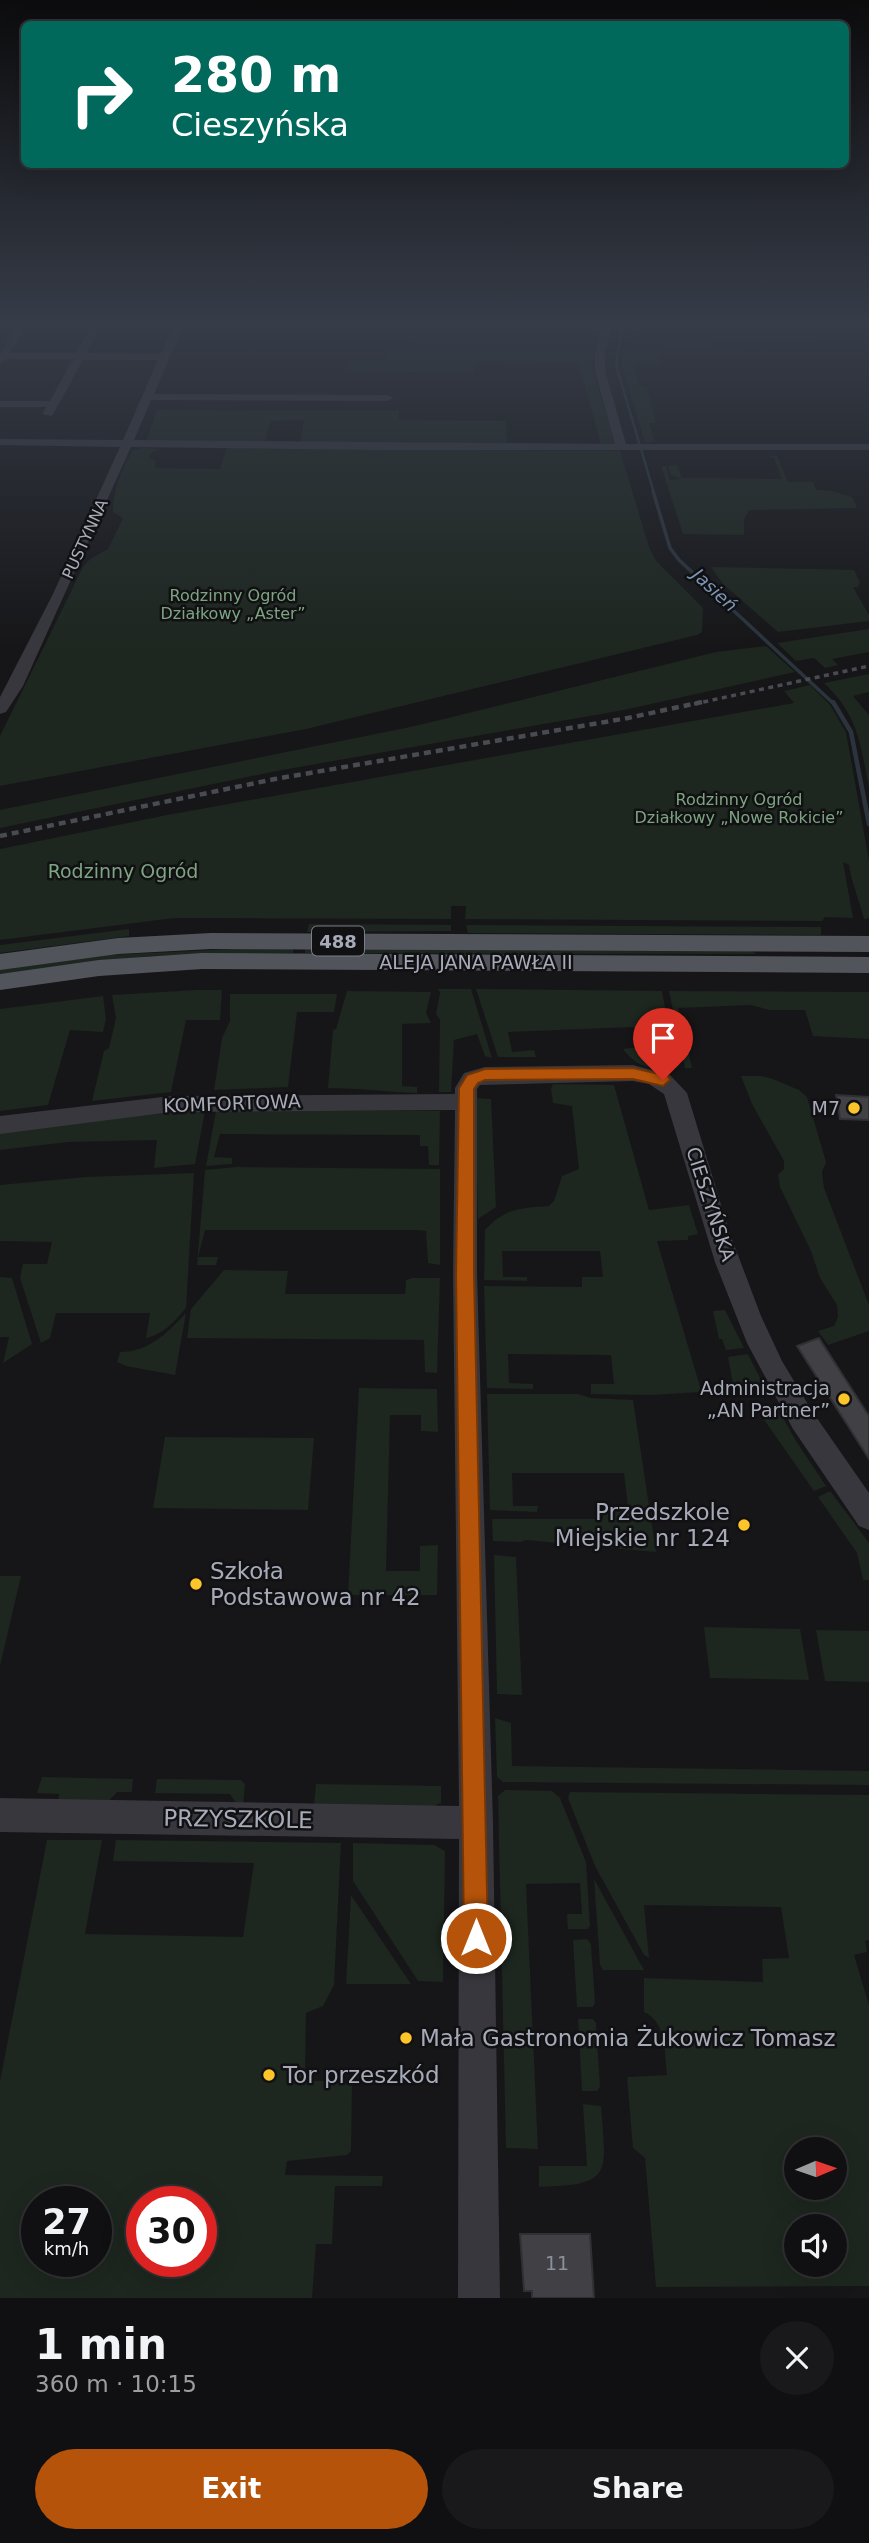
<!DOCTYPE html>
<html lang="en">
<head>
<meta charset="utf-8">
<style>
  body { margin:0; font-family:"DejaVu Sans",sans-serif; background:#19191b; color:#f1f3f6; height:100vh; display:flex; flex-direction:column; font-size:26px; white-space:nowrap }
  * { box-sizing:border-box; margin:0 }
  p { font-size:23px; color:#9c9d9f }
  .icon { flex:none; width:38px; height:38px; fill:none; stroke:currentColor; stroke-width:2; stroke-linecap:round; stroke-linejoin:round }
  .map { position:relative; height:2298px; overflow:hidden }
  .drawer { display:flex; flex-direction:column; background:#101012; flex:1 }
  .drawer>* { flex:none }
  .banner { position:absolute; left:21px; top:21px; width:828px; height:147px; border-radius:10px; box-shadow:0 7px 28px #0002,0 0 0 2px #303032; background:#00695c; color:#fff; overflow:hidden }
  .needle { width:46px; rotate:88deg }
  .tools { position:absolute; left:784px; top:2137px; display:grid; gap:14px }
  .tools a { display:grid; place-items:center; width:63px; height:63px; border-radius:50%; background:#101012; box-shadow:0 7px 28px #0002,0 0 0 2px #303032; font-size:35px }
  .speed { position:absolute; left:21px; top:2186px; display:flex; gap:14px; font-size:35px; font-weight:700; text-align:center }
  .speed>* { display:grid; place-content:center; width:91px; height:91px; border-radius:50%; background:#101012; box-shadow:0 7px 28px #0002,0 0 0 2px #303032; line-height:1 }
  .speed small { font-size:18px; font-weight:400 }
  .speed .limit { border:10px solid #d22; background:#fff; color:#111 }
  .pin { position:absolute; display:grid; place-items:center; width:60px; height:60px; color:#fff; margin:-72px -30px; border-radius:50% 50% 50% 0; rotate:-45deg; box-shadow:0 0 7px #0007 }
  .pin .icon { rotate:45deg }
  .me { position:absolute; width:77px; margin:-38px; rotate:0deg; stroke-linejoin:round; filter:drop-shadow(0 0 5px #0008) }
  .turn { display:flex; align-items:center; gap:24px; height:147px; padding:0 35px; font-size:32px }
  .turn .icon { width:91px; height:91px; stroke-width:2.5 }
  .turn b { display:block; font-size:49px; line-height:60px }
  .round { display:grid; place-items:center; flex:none; width:74px; height:74px; border-radius:37px; background:#19191b }
  .head { display:flex; align-items:center; justify-content:space-between; height:119px; padding:0 35px }
  h1 { font-size:42px; font-weight:700; line-height:52px }
  .cta { display:flex; gap:14px; margin-top:auto; padding:14px 35px }
  .cta a { flex:1; height:80px; border-radius:42px; background:#b45309; color:#fff; font-size:28px; font-weight:700; line-height:80px; text-align:center }
  .cta a+a { background:#19191b; color:#f1f3f6 }
  .map>svg:first-child { display:block }
  .green { fill:#1d261f; fill-rule:evenodd }
  .lines { fill:none; stroke-linecap:round; stroke-linejoin:round }
  .stream-far2 { stroke:#2b343d; stroke-width:2.5 }
  .stream-far1 { stroke:#2b343d; stroke-width:3.5 }
  .stream { stroke:#2b343d; stroke-width:4.5 }
  .building { fill:#404045; stroke:#303034; stroke-width:2 }
  .minor { fill:#37373d; fill-rule:evenodd }
  .major { fill:#52545c; fill-rule:evenodd }
  .rail-far1 { stroke:#494b52; stroke-width:3.5; stroke-dasharray:5 4.5; stroke-linecap:butt }
  .rail { stroke:#494b52; stroke-width:4.5; stroke-dasharray:7 5; stroke-linecap:butt }
  .route { fill:#b45309; stroke:#753606; stroke-width:2 }
  .poi-dot { fill:#fdc529; stroke:#111113; stroke-width:2.5 }
  .labels { text-anchor:middle; dominant-baseline:central; stroke-width:5; stroke-linejoin:round; paint-order:stroke }
  .far-street-label { font-size:16px; fill:#a7abb9; stroke:#111113 }
  .far-park-label { font-size:16px; fill:#7da582; stroke:#111113 }
  .far-water-label { font-size:18px; font-style:italic; fill:#7c96b6; stroke:#111113 }
  .shield { fill:#111113; stroke:#7a7d87; stroke-width:2 }
  .shield-label { font-size:18px; font-weight:bold; fill:#a7abb9 }
  .park-label { font-size:19px; fill:#7da582; stroke:#111113 }
  .street-label { font-size:19px; fill:#a7abb9; stroke:#111113 }
  .poi-label { font-size:19px; fill:#a7abb9; stroke:#111113; text-anchor:end }
  .near-number-label { font-size:19px; fill:#8d909c }
  .near-poi-label { font-size:23px; fill:#a7abb9; stroke:#111113; text-anchor:start }
  .near-street-label { font-size:23px; fill:#a7abb9; stroke:#111113 }
</style>
</head>
<body>
<div class="map">
<svg width="869" height="2298" viewBox="0 0 869 2298">
  <rect width="100%" height="100%" fill="#161618"/>
  <path class="green" d="M591 326H600L591 362 615 444H601L578 362 476 361 474 373 345 371 349 360H386L388 348H409L411 338H589Z
    M627 326H635V333H647L654 339 809 338 812 343 714 342 715 347H739L741 351H661L663 357H658L660 364 633 363 639 386 647 387 656 423H649L655 442 645 443 623 368 622 359Z
    M157 410 399 411V420L506 421 507 446 300 445 304 420 271 421 264 444 146 441Z
    M143 448 160 449 151 453 149 458 156 461 155 468 220 469 227 448 620 451 649 547 656 561 703 608 702 632 697 635 306 729 0 786V736L83 567 90 559 108 549 123 518 113 512C112 493 123 466 133 450Z
    M764 455 777 456 788 482H813L816 490 832 491 852 497 857 508 749 510 744 520V535L683 534 661 466H666L670 480 681 479 671 475 668 466 677 465 682 478 782 479 774 458Z
    M711 567 854 570 860 582 858 587H853L869 615V621L778 632 723 584Z
    M869 629V652L832 659 838 665 825 668 814 658 796 661 777 643Z
    M766 646 795 672 624 710 282 770 0 828V810L415 726 716 652Z
    M869 674V692L853 696 869 715V787C860 743 858 715 824 683Z
    M810 685 830 705 846 732 869 861V918L864 919C859 899 852 885 849 865L843 862 853 918 825 917 822 921 465 919 466 906H451V919L175 918 0 940V849L167 815 794 703 784 691Z
    M309 924 451 925V931L307 932Z
    M466 925 821 927V935L468 933Z
    M129 929V936L0 953V945Z
    M234 949H293V953L150 956 0 974V969L107 955Z
    M305 949 752 951 756 954 305 953Z
    M438 989H471L492 1058 485 1056 477 1034 454 1040 451 1092H439L440 1020 436 1014 440 993Z
    M476 989 662 991 676 1067C651 1068 639 1070 623 1049L639 1047 633 1027 508 1032 512 1052 534 1050 536 1057H498Z
    M196 990H222L220 1020H186L171 1092 92 1101 104 1051 109 1048 116 1018 112 995Z
    M347 991 431 992 426 1013 431 1023 402 1024V1086L417 1087V1093C387 1092 358 1088 328 1088L333 1030 336 1029Z
    M669 991 869 992V1039L813 1036 805 1010H769L751 1005 678 1008 692 1068H685Z
    M230 994H337L334 1012H297L288 1087 214 1090 222 1038 230 1021Z
    M103 996 106 1019 103 1032 70 1030 48 1105 0 1111V1009Z
    M741 1076H762L773 1079 799 1090 807 1097 826 1162 822 1172 824 1188 869 1305V1331L828 1345 818 1331 834 1326 838 1317 837 1305 820 1278 811 1251 780 1187 778 1175 784 1169V1161L752 1104Z
    M553 1084 614 1085 649 1210 689 1205 698 1234 688 1236V1240L657 1241 701 1390 733 1384 728 1357 748 1354 765 1388 651 1395 591 1394V1384H614L611 1355 508 1354 509 1383 533 1384V1389L487 1388 484 1286 582 1287V1277H603L600 1251H502L503 1277H527V1281L484 1280 485 1230C505 1208 521 1208 549 1206L554 1201 562 1176 579 1169 572 1106 553 1103 551 1089Z
    M475 1098 491 1099 496 1207 478 1219Z
    M167 1111H205L195 1164 154 1168 157 1140 68 1142 0 1150V1132Z
    M216 1111H440L439 1165H429L428 1146H420V1135L220 1134 214 1157 232 1158V1164L206 1166Z
    M236 1167 440 1169V1265L428 1263 426 1231 418 1230H205L198 1257H218L216 1265H197L205 1170Z
    M194 1173 186 1308C174 1322 164 1334 146 1338L150 1313H56L50 1338 41 1343 20 1278 23 1264H47L52 1242 0 1241V1185L86 1177Z
    M224 1270 288 1271 285 1294H405L406 1280 412 1278H440L437 1373 425 1372 424 1340 187 1338 191 1309Z
    M0 1277 12 1278 32 1344 3 1363 9 1337H0Z
    M725 1310 744 1348 726 1350 722 1339H719L713 1311Z
    M186 1313 175 1375 126 1366 117 1362 120 1352C149 1352 167 1333 186 1313Z
    M359 1388 437 1389 438 1432 421 1431V1415H390L386 1571H420V1546L438 1545 437 1595H348Z
    M487 1394H578L591 1398 633 1400 656 1552 526 1540 520 1542 493 1541 492 1519H603V1506H628L624 1473H512L513 1506H538L537 1512 490 1510Z
    M776 1405 796 1441 826 1486 814 1491 755 1407Z
    M165 1437 314 1438 308 1510 153 1508Z
    M828 1492H831L869 1543V1580H863L857 1553 818 1497Z
    M494 1555 516 1557 522 1695 497 1694Z
    M0 1576H21L0 1666Z
    M704 1627 800 1629 809 1680 710 1678Z
    M816 1630 869 1631V1682L825 1681Z
    M495 1718 511 1723 512 1766 869 1771V1785L503 1782 497 1777Z
    M42 1777 133 1779 132 1792H117L106 1804H58L59 1794 37 1793Z
    M157 1779 241 1780 245 1784 243 1806H238L230 1794 155 1793Z
    M316 1784 441 1786V1803L430 1807 314 1805Z
    M505 1790 552 1791 560 1798 586 1862 590 1926 587 1929H568L567 1914H582L580 1883 526 1884 538 2149 506 2148 498 1796Z
    M570 1792 869 1795V1940L865 1941 867 1952 854 1955 869 2005V2286L656 2287 645 2158 633 2148 627 2077 667 2075C664 2053 667 2022 644 2012V1978L763 1982 762 1959 789 1958 781 1907 644 1905 649 1958 644 1955 595 1866 568 1798ZM796 2149H835V2188H796ZM835 2226V2264H796V2226Z
    M47 1840H102L85 1934 243 1937 254 1863 113 1861 116 1840 341 1843 334 1985 323 2006 306 2013 305 2076 309 2081H339L352 2086 351 2151 347 2155 287 2161 285 2175 383 2176 382 2186H335L332 2244H316L312 2298H0V2081ZM37 2202H96V2261H37ZM142 2202H201V2261H142Z
    M353 1843 434 1845 445 1851 443 1982 418 1981 353 1881Z
    M594 1879 644 1970H603L600 1965Z
    M351 1895 411 1984H346Z
    M587 1939 591 1944 595 2003 593 2007H577L573 1940Z
    M578 2019H593L596 2023 600 2087 597 2091H582Z
    M583 2104 601 2106C606 2174 614 2185 539 2187V2166H587Z"/>
  <g class="lines">
    <path class="stream-far2" d="M622 326 616 365 654 493"/>
    <path class="stream-far1" d="M653 491 670 548 679 560 834 704"/>
    <path class="stream" d="M833 702 851 732 869 824"/>
  </g>
  <path class="building" d="M836 1095 869 1097V1120L840 1119Z
    M819 1338 869 1416V1459L797 1346Z
    M520 2234H590L594 2298H532V2291H524Z"/>
  <g class="lines">
    <path class="minor" d="M17 326H27L10 353H76L91 326H101L86 353 161 354 173 326H183L154 394 388 395 393 398 388 401 151 400 134 440 615 444 595 371V353L602 326H612L605 353V371L626 444H869V450H380L131 447 23 686 6 712 0 714V697L53 594 120 447 0 445V439L123 440 158 360H83L52 416 42 414 46 407H0V401H50L73 359H6L0 364V353Z
      M633 1065 670 1075 687 1093 730 1234 761 1316 782 1361 812 1411 869 1493V1530L859 1526 793 1429 747 1343 715 1262 664 1094 649 1084 633 1081 480 1085 477 1089V1273L493 1823 500 2298H458L459 1839 0 1832V1798L459 1806 453 1273 455 1110 171 1112 0 1134V1116L171 1096 455 1094V1088L464 1073 485 1067Z"/>
    <path class="major" d="M211 933 869 936V952L211 949 118 954 0 970V954L118 938Z
      M202 953 869 957V973L202 969 99 976 0 990V974L99 960Z"/>
    <path class="rail-far1" d="M694 704 869 666"/>
    <path class="rail" d="M0 836 275 779 628 718 702 702"/>
  </g>
  <linearGradient id="sky" x2="0" y2="1"><stop stop-color="#0c0c0d"/><stop offset="0.5" stop-color="#363c48"/><stop offset="1" stop-color="#363c48" stop-opacity="0"/></linearGradient>
  <rect width="869" height="648" fill="url(#sky)"/>
  <path class="route" d="M633 1068 668 1076 670 1080 663 1086 633 1079 485 1080 478 1083 474 1089V1273L488 1938 485 1946 476 1950 467 1946 464 1938 456 1273 459 1088 467 1075 485 1069Z"/>
  <g class="poi-dot">
    <circle cx="854" cy="1108" r="7"/>
    <circle cx="844" cy="1399" r="7"/>
    <circle cx="744" cy="1525" r="7"/>
    <circle cx="196" cy="1584" r="7"/>
    <circle cx="406" cy="2038" r="7"/>
    <circle cx="269" cy="2075" r="7"/>
  </g>
  <g class="labels">
    <g class="far-street-label">
      <text transform="translate(85 539) rotate(-65)">PUSTYNNA</text>
    </g>
    <g class="far-park-label">
      <text x="233" y="595">Rodzinny Ogród<tspan x="233" dy="18">Działkowy „Aster”</tspan></text>
      <text x="739" y="799">Rodzinny Ogród<tspan x="739" dy="18">Działkowy „Nowe Rokicie”</tspan></text>
    </g>
    <g class="far-water-label">
      <text transform="translate(715 590) rotate(43)">Jasień</text>
    </g>
    <rect class="shield" x="312" y="926.5" width="52" height="29" rx="5"/>
    <g class="shield-label">
      <text x="338" y="941">488</text>
    </g>
    <g class="park-label">
      <text x="123" y="871">Rodzinny Ogród</text>
    </g>
    <g class="street-label">
      <text x="476" y="962">ALEJA JANA PAWŁA II</text>
      <text transform="translate(232 1103) rotate(-2)">KOMFORTOWA</text>
      <text transform="translate(711 1204) rotate(72)">CIESZYŃSKA</text>
    </g>
    <g class="poi-label">
      <text x="840" y="1108">M7</text>
      <text x="830" y="1388">Administracja<tspan x="830" dy="22">„AN Partner”</tspan></text>
    </g>
    <g class="near-number-label">
      <text x="557" y="2263">11</text>
    </g>
    <g class="near-poi-label">
      <text x="730" y="1512" text-anchor="end">Przedszkole<tspan x="730" dy="26">Miejskie nr 124</tspan></text>
      <text x="210" y="1571">Szkoła<tspan x="210" dy="26">Podstawowa nr 42</tspan></text>
      <text x="420" y="2038">Mała Gastronomia Żukowicz Tomasz</text>
      <text x="283" y="2075">Tor przeszkód</text>
    </g>
    <g class="near-street-label">
      <text transform="translate(238 1819) rotate(1)">PRZYSZKOLE</text>
    </g>
  </g>
</svg>
<div class="tools">
<a><svg class="needle" viewBox="-14 -14 28 28"><path d="M0-13l5 13h-10z" fill="#e53935"/><path d="M0 13l5-13h-10z" fill="#9c9d9f"/></svg></a>
<a><svg class="icon" aria-label="sound" viewBox="0 0 24 24"><path d="M4 9h4l5-4v14l-5-4H4zM17 9q2 3 0 6"/></svg></a>
</div>
<div class="speed"><div>27<small>km/h</small></div><div class="limit">30</div></div>
<div class="pin" style="left:663px;top:1080px;background:#d93025"><svg class="icon" aria-label="arrive" viewBox="0 0 24 24"><path d="M6 21V4h12l-3 4 3 4H6"/></svg></div>
<svg class="me" style="left:476px;top:1938px" viewBox="-20 -20 40 40"><circle r="17" fill="#b45309" stroke="#fff" stroke-width="3"/><path d="M0-11L8 9 0 5-8 9z" fill="#fff"/></svg>
<div class="banner">
<div class="turn"><svg class="icon" aria-label="right" viewBox="0 0 24 24"><path d="M7 20v-9h11M14 6l5 5-5 5"/></svg><div><b>280 m</b>Cieszyńska</div></div>
</div>
</div>
<section class="drawer">
<div class="head"><div><h1>1 min</h1><p>360 m · 10:15</p></div><a class="round"><svg class="icon" aria-label="close" viewBox="0 0 24 24"><path d="M6 6l12 12M18 6L6 18"/></svg></a></div>
<div class="cta"><a>Exit</a><a>Share</a></div>
</section>
</body>
</html>
